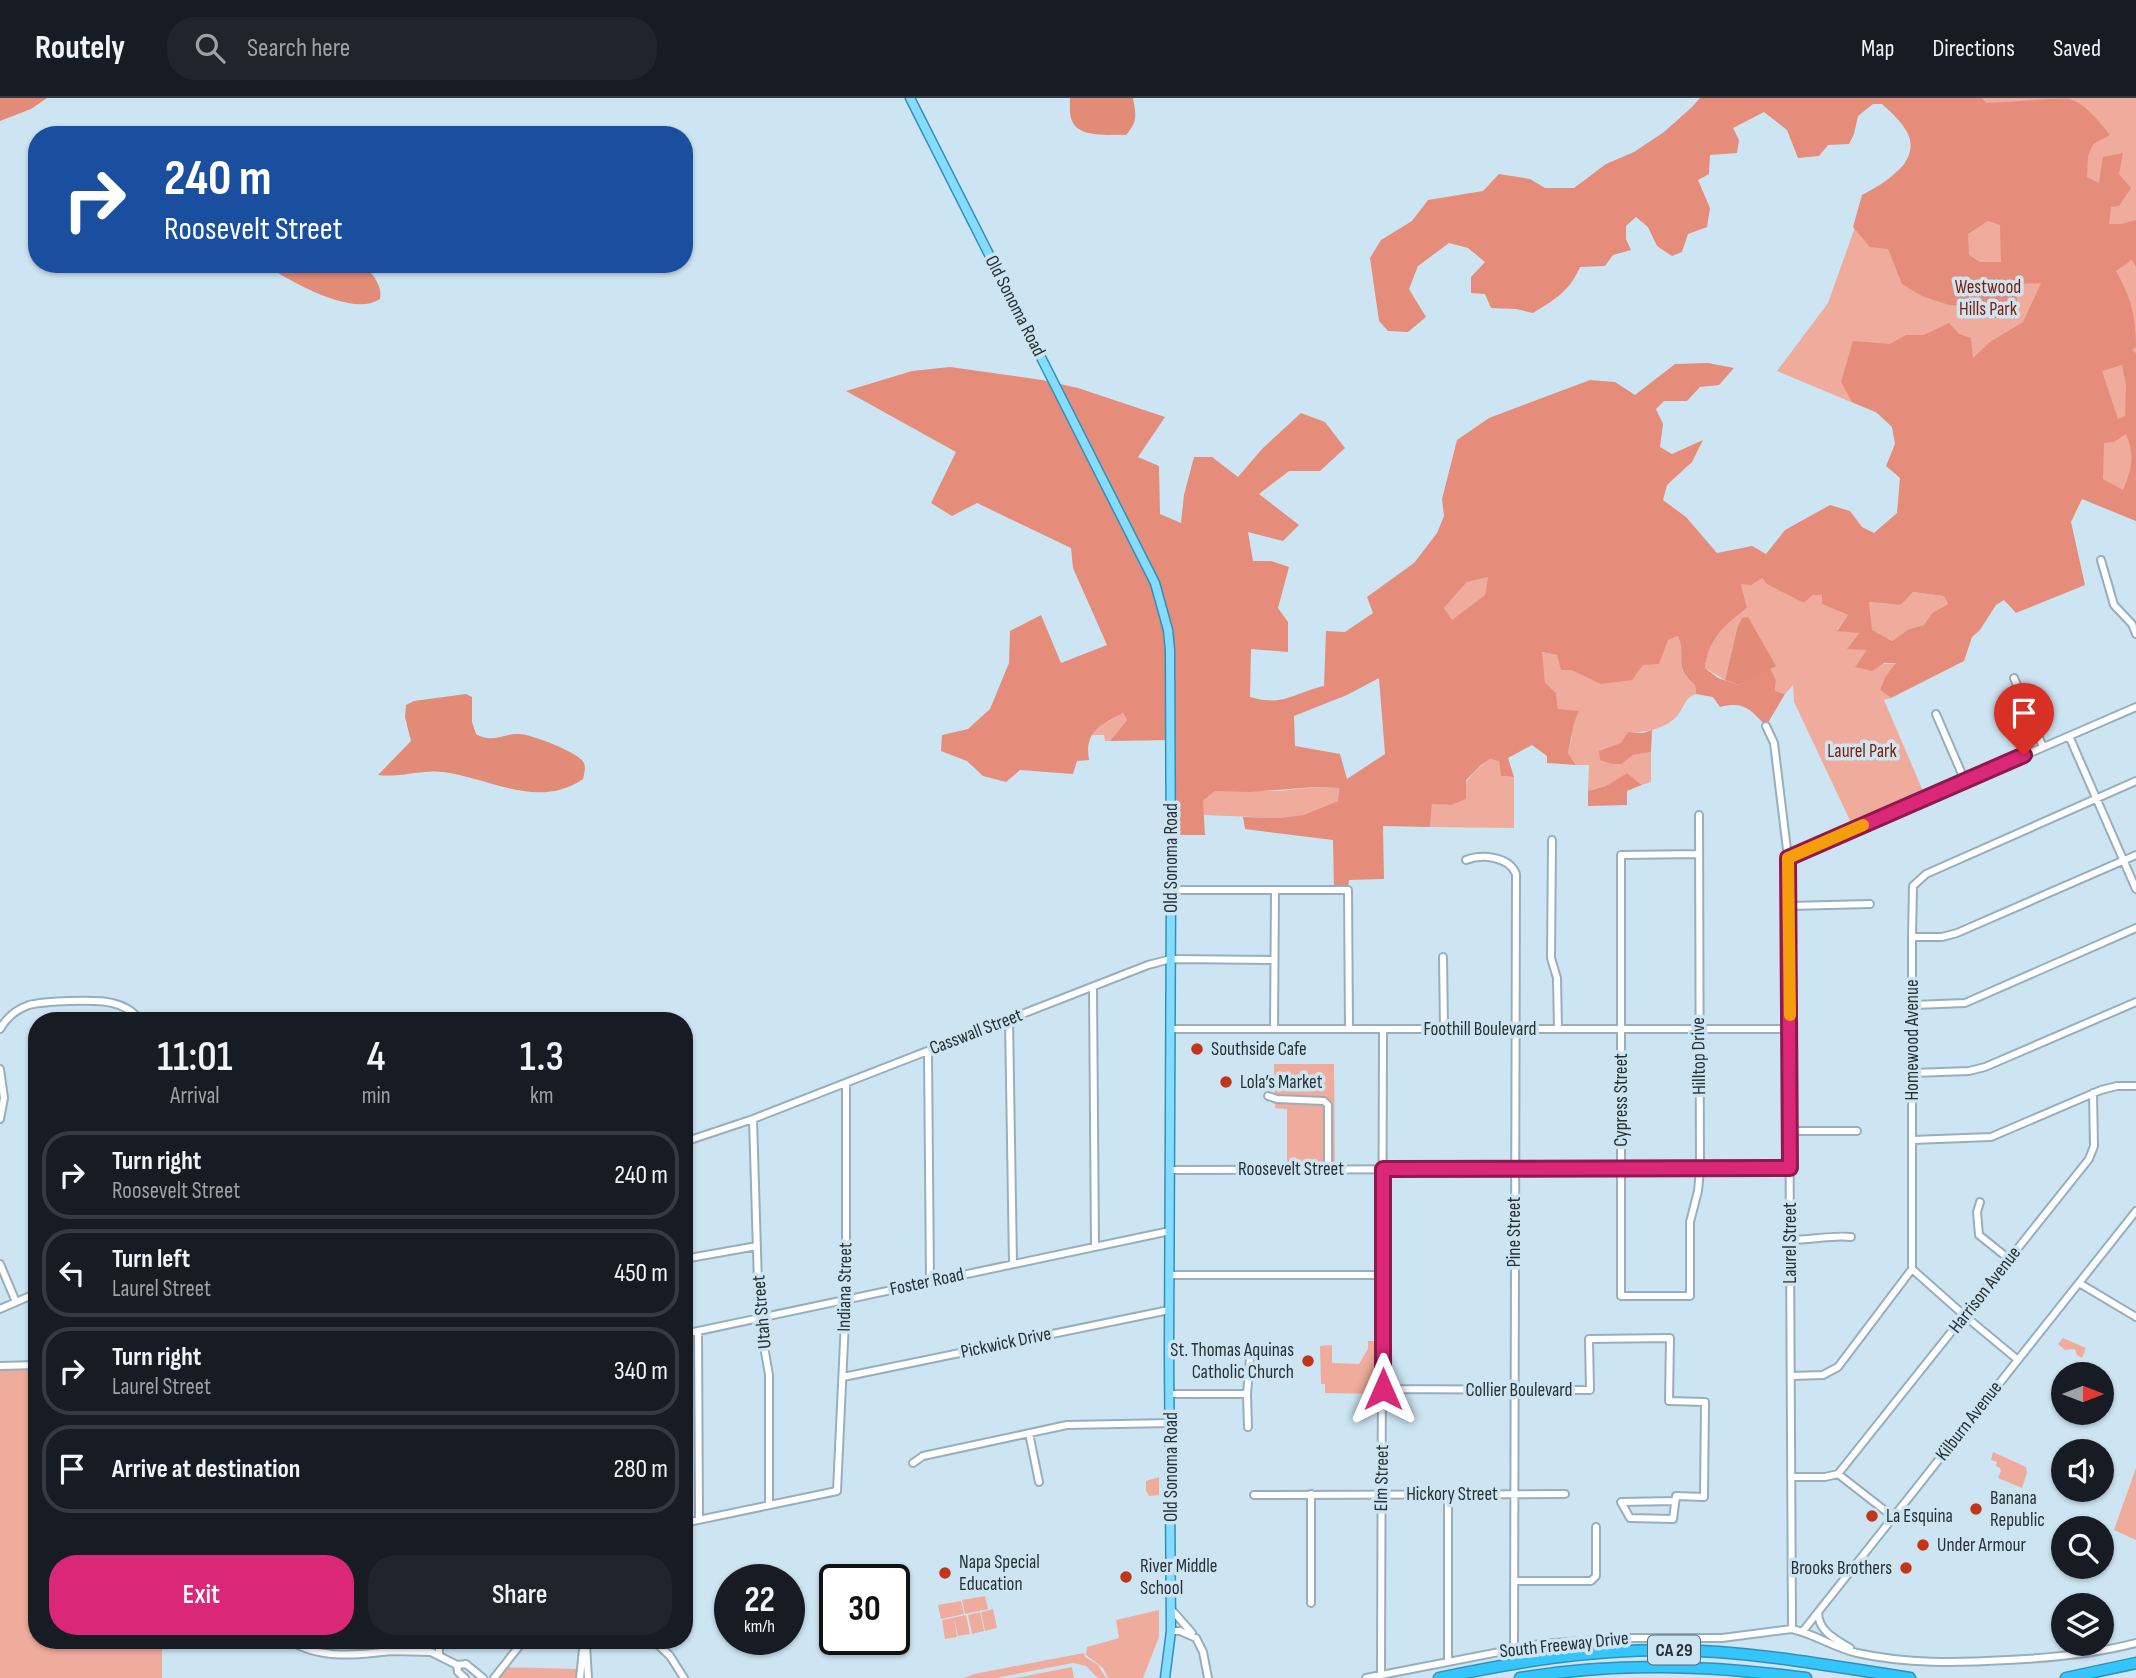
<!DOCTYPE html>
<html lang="en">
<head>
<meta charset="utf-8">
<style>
  body { margin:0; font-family:"Sofia Sans Condensed",sans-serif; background:#20242c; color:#f1f3f6; height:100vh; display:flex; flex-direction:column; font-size:26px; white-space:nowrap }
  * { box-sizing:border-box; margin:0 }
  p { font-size:23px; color:#9ea1a6 }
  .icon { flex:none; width:38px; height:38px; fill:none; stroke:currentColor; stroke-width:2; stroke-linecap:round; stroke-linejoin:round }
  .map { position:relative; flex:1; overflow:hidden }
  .sheet { position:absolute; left:28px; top:914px; width:665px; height:637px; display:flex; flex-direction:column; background:#171b24; border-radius:28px; box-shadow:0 2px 5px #0004 }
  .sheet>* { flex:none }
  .guide { position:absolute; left:28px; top:28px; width:665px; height:147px; border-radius:28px; box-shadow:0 2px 5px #0004; background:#1a4fa0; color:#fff; overflow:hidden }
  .needle { width:46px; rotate:90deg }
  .controls { position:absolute; left:2051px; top:1264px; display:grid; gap:14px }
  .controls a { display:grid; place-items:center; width:63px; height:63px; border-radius:50%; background:#171b24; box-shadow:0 2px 5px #0004; font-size:35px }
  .speed { position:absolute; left:714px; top:1466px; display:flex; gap:14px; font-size:35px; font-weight:700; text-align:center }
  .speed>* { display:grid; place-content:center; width:91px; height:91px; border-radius:50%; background:#171b24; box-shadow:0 2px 5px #0004; line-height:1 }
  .speed small { font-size:18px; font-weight:400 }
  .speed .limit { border:4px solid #111; border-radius:10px; background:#fff; color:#111 }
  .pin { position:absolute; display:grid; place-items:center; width:60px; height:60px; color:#fff; margin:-72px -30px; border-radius:50% 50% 50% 0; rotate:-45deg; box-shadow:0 0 7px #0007 }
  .pin .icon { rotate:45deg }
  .me { position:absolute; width:77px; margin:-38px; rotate:0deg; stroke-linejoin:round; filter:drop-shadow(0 0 5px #0008) }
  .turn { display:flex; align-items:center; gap:24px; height:147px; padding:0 21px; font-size:32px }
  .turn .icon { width:91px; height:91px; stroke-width:2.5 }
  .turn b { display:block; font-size:49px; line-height:60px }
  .eta { display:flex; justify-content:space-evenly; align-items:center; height:119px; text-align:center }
  .eta b { font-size:42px; font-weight:600; line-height:49px }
  .primary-button { display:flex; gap:14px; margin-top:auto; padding:14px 21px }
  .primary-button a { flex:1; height:80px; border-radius:28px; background:#db2777; color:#fff; font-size:28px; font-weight:600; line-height:80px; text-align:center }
  .primary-button a+a { background:#20242c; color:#f1f3f6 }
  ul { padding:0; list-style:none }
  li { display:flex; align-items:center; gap:21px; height:88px; margin:0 14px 10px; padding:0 7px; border:4px solid #363941; border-radius:28px }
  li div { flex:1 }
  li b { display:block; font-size:26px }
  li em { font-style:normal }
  header { display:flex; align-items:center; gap:42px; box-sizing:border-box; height:98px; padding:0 35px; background:#171b24; border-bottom:2px solid #363941 }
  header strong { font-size:33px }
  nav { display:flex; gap:38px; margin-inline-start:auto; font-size:24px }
  .search { width:490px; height:63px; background:#20242c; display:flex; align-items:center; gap:18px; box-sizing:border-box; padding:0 24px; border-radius:28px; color:#9ea1a6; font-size:26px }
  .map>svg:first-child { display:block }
  .green { fill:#efac9c }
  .forest { fill:#e58d7a; fill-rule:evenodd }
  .water { fill:#e28b77 }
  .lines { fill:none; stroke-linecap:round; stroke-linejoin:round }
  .minor-casing { stroke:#98afbb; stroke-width:10 }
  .major-casing { stroke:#3091b7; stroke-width:11 }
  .highway-casing { stroke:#3091b7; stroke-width:13 }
  .minor { stroke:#fff; stroke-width:6 }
  .major { stroke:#86dcfe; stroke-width:8 }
  .highway { stroke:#35c5fd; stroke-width:10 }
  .route-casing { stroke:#8e194d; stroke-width:18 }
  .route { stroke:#db2777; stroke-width:12 }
  .slow { stroke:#f59e0b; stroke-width:12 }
  .poi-dot { fill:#c03618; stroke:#cde5f2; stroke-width:2.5 }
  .labels { text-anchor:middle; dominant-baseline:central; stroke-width:7; stroke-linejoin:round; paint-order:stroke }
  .shield { fill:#cde5f2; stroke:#59676e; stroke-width:2 }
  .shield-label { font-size:18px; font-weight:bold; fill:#273135 }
  .park-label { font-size:19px; fill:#811a03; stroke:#cde5f2 }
  .street-label { font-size:19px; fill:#273135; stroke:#cde5f2 }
  .poi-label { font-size:19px; fill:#273135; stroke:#cde5f2; text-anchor:start }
</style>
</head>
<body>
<header>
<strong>Routely</strong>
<div class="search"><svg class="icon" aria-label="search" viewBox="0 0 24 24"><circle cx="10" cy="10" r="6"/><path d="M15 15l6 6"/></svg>Search here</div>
<nav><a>Map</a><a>Directions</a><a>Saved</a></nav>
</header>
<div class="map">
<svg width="2136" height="1580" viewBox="0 0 2136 1580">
  <rect width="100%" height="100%" fill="#cde5f2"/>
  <path class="green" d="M1964 0H2136V423L1777 273 1828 205 1865 101 1919 54Z
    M1489 478 1485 497 1452 523 1444 510 1467 484Z
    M1762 480 1804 505 1813 497H1822L1823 506 1848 517 1837 532 1859 535 1848 550 1868 552 1856 568 1897 565 1885 579 1880 592 1891 600 1884 602 1926 700 1854 731 1794 604 1793 587 1785 596 1775 593 1776 582 1770 570 1775 568 1737 531 1725 582 1705 570C1708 541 1725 527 1747 510L1741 486Z
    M1913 494 1944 498 1948 506 1932 515 1924 527 1909 531 1892 543 1871 532 1868 504 1901 507Z
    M1678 538C1687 561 1672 569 1695 587L1696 596C1684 600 1685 609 1677 618 1666 631 1644 635 1628 634L1613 666H1622L1633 657 1651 654V684L1642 687 1627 675 1606 688 1588 693 1589 667H1576L1568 655 1572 640V626L1558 612 1556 595 1545 584 1541 554 1557 557 1571 572 1602 586 1614 583 1643 567 1668 541Z
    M1123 615 1127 622 1110 643H1105L1104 637H1092L1096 630Z
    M1490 661 1499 662 1501 678 1514 679V730L1430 729 1432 705 1451 707C1462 689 1472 673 1490 661Z
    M1316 689 1339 690 1338 703 1303 717 1279 720 1203 717V703L1215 693H1279Z
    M1274 966H1334L1335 1071H1287V1011L1275 1010Z
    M2063 1240 2086 1250 2082 1260 2077 1257 2075 1251 2065 1252 2058 1246Z
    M1368 1243H1374V1296L1325 1295V1286H1321L1320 1248 1332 1247V1265L1359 1266 1368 1251Z
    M37 1267V1542H162V1580H0V1268Z
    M1993 1354 2026 1369 2027 1375 2022 1390 1998 1380 2001 1373 2000 1370 1996 1368 1997 1364 1991 1362Z
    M2136 1370V1442L2114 1432Z
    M1159 1379V1397L1149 1398 1146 1393V1383Z
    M985 1498 988 1511 965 1516 962 1502Z
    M961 1503 964 1516 941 1521 938 1507Z
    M993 1511 997 1530 985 1533 981 1514Z
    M1159 1512V1539L1143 1580H1108L1103 1570 1086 1557 1087 1549 1119 1540 1116 1522Z
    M980 1514 984 1533 972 1536 968 1517Z
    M966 1517 970 1536 958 1538 954 1520 957 1539 945 1541 942 1522Z
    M1084 1555 1085 1559 1098 1567 1106 1580H1098L1086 1568 1073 1565 996 1580H964L974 1576Z
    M503 1569 580 1571V1580H494Z
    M1072 1569 1074 1580H1016Z"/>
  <path class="forest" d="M1700 0H1982L1986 5C2010 4 2047 0 2069 1 2086 5 2100 25 2110 37L2093 46 2088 58 2087 79 2099 85 2103 59 2123 55 2119 76 2131 90 2119 108 2111 109 2109 126H2121L2136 122V169L2132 162 2116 173C2131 200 2136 218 2136 249L2132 252 2136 255V423L2082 401 2071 424 2085 487 2016 515 2004 502 1996 507 1980 532 1972 539 1964 563 1891 600 1880 592 1885 579 1896 565H1884L1872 573 1855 569 1867 552 1847 551 1859 535 1837 533 1848 517 1822 506V497H1813L1804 505 1767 486 1762 480 1751 487 1741 486 1747 510C1725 527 1708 541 1705 570L1718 580 1739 587 1770 570 1776 582 1775 593 1785 596 1766 628C1750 611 1744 603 1720 609L1713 599 1696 596 1695 587C1672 568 1687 561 1678 538L1668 542 1659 566 1643 567 1632 582 1601 586 1571 572H1561L1557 557 1542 554 1545 584 1556 595 1558 611 1579 613C1572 627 1572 640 1568 655L1576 667 1547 665V658L1532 647 1508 660 1514 679 1501 678 1499 663 1490 661 1480 668 1466 682V701L1451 707 1432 706 1430 729 1383 728 1384 781 1349 782 1348 792H1334L1333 742 1245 731 1243 719 1279 720 1303 717 1338 703 1339 690 1316 689 1250 694 1215 693 1203 703 1205 737H1170V642L1110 643 1127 622 1123 615C1101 627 1084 633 1089 662L1077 663 1073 676 1020 672 1006 684 983 678 967 663 941 653 942 637 968 631 990 611 1009 565 1010 533 1041 517 1061 565 1107 547 1073 470 1071 450 977 405 952 418 931 405 956 354 846 293 912 273 950 269 1042 282 1078 290 1165 319 1138 359 1159 368 1160 416 1181 425 1184 397 1194 359H1212L1238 379 1262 351 1301 315 1325 324 1345 350 1320 373H1289L1259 396 1299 427 1283 443 1248 434 1253 463H1271L1289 469 1278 510 1288 524V554L1251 551 1250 599C1284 609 1293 595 1324 588L1326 533 1345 534 1373 515 1367 499 1414 465 1437 435 1444 418 1442 401 1457 342 1489 320 1590 282 1615 284 1635 297 1675 266 1708 265 1734 270 1719 287 1700 289 1687 303H1664L1656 311 1663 326 1660 349 1672 356 1703 342 1692 364 1667 387 1663 402 1686 419 1717 455 1752 448 1766 456 1785 432 1830 407 1850 413 1862 429 1874 435 1897 415 1900 380 1886 368 1895 346 1892 329 1876 314 1852 304 1841 284 1853 243 1890 246 1906 237H1924L1949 225 1959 236 1971 240 1973 260 1990 244 2023 224 2041 185 2017 186V208L1996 220 1973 208 1949 207 1922 198 1902 186 1888 151 1870 149 1853 129 1862 97C1883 86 1921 65 1908 36 1903 25 1891 14 1882 6H1873L1858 18 1854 36 1849 46 1828 47 1819 58 1798 60 1787 32 1764 14 1733 30 1739 42 1737 55 1710 57 1709 76 1698 82 1710 110 1707 129 1688 136 1682 154 1672 158 1657 148 1648 129 1636 119 1626 128V141L1631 152 1613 157 1605 168 1580 169C1570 193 1554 202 1533 215L1516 211 1491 210 1485 196 1471 195V179L1485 164 1468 150 1449 145 1418 168 1409 191 1426 219 1408 234 1388 233 1379 223 1370 160 1381 142 1412 123 1428 102 1483 93 1499 76 1530 81 1545 90H1574L1606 66 1634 54 1664 34 1692 9ZM1988 123 2000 127 2001 164H1980L1969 157 1968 136ZM2122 267 2126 287 2125 318 2118 321 2102 273ZM2126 336C2135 359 2132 369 2123 392L2103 381 2104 345 2114 344ZM1488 479 1485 497 1452 522 1444 510 1467 484ZM1913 494 1944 498 1948 506 1932 515 1924 527 1909 531 1892 543 1872 532 1869 504 1901 507ZM1379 580 1385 656 1347 681 1340 656 1295 648 1294 618 1347 597Z
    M1652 632 1651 654 1633 657 1622 666H1613L1600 662 1599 653 1621 645 1628 634 1643 635Z
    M1627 675 1642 687 1627 693V707L1588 708V693L1606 688Z"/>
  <path class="water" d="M0 0H47L31 11 0 23Z
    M1070 0H1133C1136 17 1138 23 1126 37 1111 36 1080 41 1072 23 1069 16 1070 7 1070 0Z
    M263 166H363C372 175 383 188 380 201 352 220 289 182 263 166Z
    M1748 519 1776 568 1739 587 1725 582 1737 531 1742 520Z
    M466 596 472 599V624L476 636C492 646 504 635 519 636 531 636 580 655 584 665 586 670 584 676 583 681 538 712 490 680 443 674 421 671 400 680 378 677L411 643 405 619 406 607 414 603Z"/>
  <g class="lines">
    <g class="minor-casing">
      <path id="minor" d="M2101 462 2114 507 2132 526 2136 536
        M2014 580 2043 649
        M1936 616 1965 683
        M1766 628 1774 645 1788 760 1792 1531
        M2069 638 2136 791
        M1552 742 1551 860 1557 880 1558 931
        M1698 756 1621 757V1198H1690V1124L1698 1093 1700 1071 1699 717
        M1788 760 2136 609
        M1466 762C1481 756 1509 758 1516 776L1514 1549
        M1171 792H1348L1349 931
        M1789 808 1870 806
        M1912 839H1942L1957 835 2136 757
        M1443 859 1444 931
        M1093 889 1095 1149
        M1913 907 1965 905 2136 830
        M1009 921 1013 1166
        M0 931C7 919 17 911 29 907 44 903 97 901 112 905 122 907 134 913 139 922
        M1170 931H1790
        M1274 931 1275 793
        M928 953 930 1184
        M0 971 4 1000 0 1021
        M1913 975 1969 973 1985 969 2136 904
        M1268 998 1277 1001 1324 1003 1328 1007V1071
        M753 1021 759 1219 769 1277V1407
        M1790 1033H1857
        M1912 1042 1991 1039 2101 992 2117 988H2136
        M684 1044 753 1021 1148 867 1171 861 1274 862
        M1170 1072 1790 1070
        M1980 1104 1977 1114 1979 1137 2009 1161
        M1790 1142C1811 1142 1831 1137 1851 1139
        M684 1161 757 1148
        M0 1166 16 1204
        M1912 1171 1965 1218 2018 1262
        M1169 1177H1383
        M2079 1185 2136 1219
        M0 1211 37 1195
        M698 1233 699 1421
        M684 1236 1170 1133
        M0 1268 37 1267
        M1791 1278 1823 1277 1838 1269 1912 1171V839L1913 788 1926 776 2136 683
        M843 1279 1169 1212
        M1383 1291 1590 1292 1589 1241 1670 1240 1669 1303 1705 1304 1704 1399 1676 1398 1673 1421 1630 1420 1621 1404 1675 1403
        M1170 1296H1247L1248 1329
        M1247 1296 1250 1260
        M1029 1335 1039 1384
        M913 1365 923 1358 1067 1327 1171 1325
        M1838 1376 2089 1061 2094 1048 2093 995
        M1791 1379H1825L1838 1376 1892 1418
        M1448 1396V1563
        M1254 1397 1565 1396
        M684 1425 837 1393 846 1201V985
        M1514 1483H1591L1596 1478V1429
        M1311 1505V1396
        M1171 1511 1192 1535
        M1818 1514C1818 1533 1835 1541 1850 1550
        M1171 1533H1180L1196 1540 1203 1554 1208 1580
        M1803 1533 2136 1113
        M290 1542C318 1562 359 1557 391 1553V1542
        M439 1542V1557
        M653 1542 670 1558 684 1580
        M586 1547 588 1580
        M391 1553 431 1554 457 1567 466 1566 483 1580
        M457 1567 458 1574 465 1580
        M1381 1577 1383 932
        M494 1580 524 1542
        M580 1580 584 1542
        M1366 1580 1540 1546 1626 1540H1722L1792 1531C1815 1536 1834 1550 1857 1555 1907 1566 1957 1565 2008 1562 2051 1560 2094 1556 2136 1545"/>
    </g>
    <g class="major-casing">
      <path id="major" d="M910 0 1155 485 1168 532 1170 552 1171 792 1169 1255 1171 1533 1165 1580"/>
    </g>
    <g class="highway-casing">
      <path id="highway" d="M1439 1580C1516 1564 1593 1551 1672 1552 1752 1553 1831 1568 1910 1580
        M1520 1580C1618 1564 1708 1567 1806 1580
        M2066 1580 2136 1565"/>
    </g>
    <use href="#minor" class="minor"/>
    <use href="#major" class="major"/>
    <use href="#highway" class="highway"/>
  </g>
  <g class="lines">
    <g class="route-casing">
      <path id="route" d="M1383 1291V1071L1790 1070 1788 760 2024 657"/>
    </g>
    <use href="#route" class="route"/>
    <path class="slow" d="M1790 917 1788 760 1863 727"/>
  </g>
  <g class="poi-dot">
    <circle cx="1197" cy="951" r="7"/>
    <circle cx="1226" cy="984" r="7"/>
    <circle cx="1308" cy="1263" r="7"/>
    <circle cx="1976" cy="1411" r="7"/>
    <circle cx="1872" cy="1418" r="7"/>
    <circle cx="1923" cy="1447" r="7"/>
    <circle cx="1906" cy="1470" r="7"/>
    <circle cx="945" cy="1475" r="7"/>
    <circle cx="1126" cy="1479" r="7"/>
  </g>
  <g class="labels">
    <rect class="shield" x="1648" y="1537.5" width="52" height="29" rx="5"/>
    <g class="shield-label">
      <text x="1674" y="1552">CA 29</text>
    </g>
    <g class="park-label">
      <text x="1988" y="189">Westwood<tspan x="1988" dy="22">Hills Park</tspan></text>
      <text x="1862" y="653">Laurel Park</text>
    </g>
    <g class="street-label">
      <text transform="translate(1015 208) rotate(63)">Old Sonoma Road</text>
      <text transform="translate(1171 760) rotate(-90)">Old Sonoma Road</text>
      <text x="1480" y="931">Foothill Boulevard</text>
      <text transform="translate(976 934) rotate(-21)">Casswall Street</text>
      <text transform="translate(1912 942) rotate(-90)">Homewood Avenue</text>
      <text transform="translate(1699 958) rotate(-91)">Hilltop Drive</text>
      <text transform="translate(1621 1002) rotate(-90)">Cypress Street</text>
      <text x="1291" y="1071">Roosevelt Street</text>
      <text transform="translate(1514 1134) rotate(-90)">Pine Street</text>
      <text transform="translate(1790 1145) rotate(-90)">Laurel Street</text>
      <text transform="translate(927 1184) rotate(-12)">Foster Road</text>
      <text transform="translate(845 1189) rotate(-89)">Indiana Street</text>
      <text transform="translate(1985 1192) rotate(-52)">Harrison Avenue</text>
      <text transform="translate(762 1214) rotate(-95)">Utah Street</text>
      <text transform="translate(1006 1245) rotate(-12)">Pickwick Drive</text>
      <text x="1519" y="1292">Collier Boulevard</text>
      <text transform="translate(1969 1323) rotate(-52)">Kilburn Avenue</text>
      <text transform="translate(1171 1369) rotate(-90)">Old Sonoma Road</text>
      <text transform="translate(1382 1380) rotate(-89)">Elm Street</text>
      <text x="1452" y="1396">Hickory Street</text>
      <text transform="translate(1564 1547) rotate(-6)">South Freeway Drive</text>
    </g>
    <g class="poi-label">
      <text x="1211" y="951">Southside Cafe</text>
      <text x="1240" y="984">Lola’s Market</text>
      <text x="1294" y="1252" text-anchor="end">St. Thomas Aquinas<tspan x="1294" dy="22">Catholic Church</tspan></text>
      <text x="1990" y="1400">Banana<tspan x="1990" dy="22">Republic</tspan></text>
      <text x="1886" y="1418">La Esquina</text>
      <text x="1937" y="1447">Under Armour</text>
      <text x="959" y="1464">Napa Special<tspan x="959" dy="22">Education</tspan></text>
      <text x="1140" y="1468">River Middle<tspan x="1140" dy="22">School</tspan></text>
      <text x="1892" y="1470" text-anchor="end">Brooks Brothers</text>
    </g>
  </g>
</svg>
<div class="controls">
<a><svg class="needle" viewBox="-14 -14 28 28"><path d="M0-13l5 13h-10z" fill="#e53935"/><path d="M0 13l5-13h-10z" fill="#9ea1a6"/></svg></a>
<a><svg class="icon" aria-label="sound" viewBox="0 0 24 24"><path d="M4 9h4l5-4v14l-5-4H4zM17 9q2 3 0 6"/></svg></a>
<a><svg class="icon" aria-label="search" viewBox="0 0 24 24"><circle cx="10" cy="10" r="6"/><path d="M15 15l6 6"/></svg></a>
<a><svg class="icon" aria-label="layers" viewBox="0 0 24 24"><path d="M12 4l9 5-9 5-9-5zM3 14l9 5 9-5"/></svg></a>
</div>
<div class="speed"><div>22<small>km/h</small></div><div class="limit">30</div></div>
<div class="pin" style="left:2024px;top:657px;background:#d93025"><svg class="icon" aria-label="arrive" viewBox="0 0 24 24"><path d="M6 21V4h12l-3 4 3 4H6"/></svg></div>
<svg class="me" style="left:1383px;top:1291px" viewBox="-20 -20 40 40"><path d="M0-17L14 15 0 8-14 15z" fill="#db2777" stroke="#fff" stroke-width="4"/></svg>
<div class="guide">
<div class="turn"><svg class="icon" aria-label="right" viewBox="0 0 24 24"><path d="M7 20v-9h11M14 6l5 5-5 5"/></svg><div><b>240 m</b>Roosevelt Street</div></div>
</div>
<section class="sheet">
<div class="eta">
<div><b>11:01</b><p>Arrival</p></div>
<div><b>4</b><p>min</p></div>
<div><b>1.3</b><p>km</p></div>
</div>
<ul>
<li><svg class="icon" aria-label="right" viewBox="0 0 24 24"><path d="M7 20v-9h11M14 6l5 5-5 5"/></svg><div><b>Turn right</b><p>Roosevelt Street</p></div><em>240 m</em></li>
<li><svg class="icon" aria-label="left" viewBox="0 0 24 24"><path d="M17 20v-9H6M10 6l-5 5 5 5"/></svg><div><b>Turn left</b><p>Laurel Street</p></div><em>450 m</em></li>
<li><svg class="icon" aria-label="right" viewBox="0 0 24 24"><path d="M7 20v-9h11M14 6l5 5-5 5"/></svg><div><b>Turn right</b><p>Laurel Street</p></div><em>340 m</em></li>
<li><svg class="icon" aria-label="arrive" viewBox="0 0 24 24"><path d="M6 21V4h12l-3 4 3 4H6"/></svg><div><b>Arrive at destination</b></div><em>280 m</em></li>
</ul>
<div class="primary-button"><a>Exit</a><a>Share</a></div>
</section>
</div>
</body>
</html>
